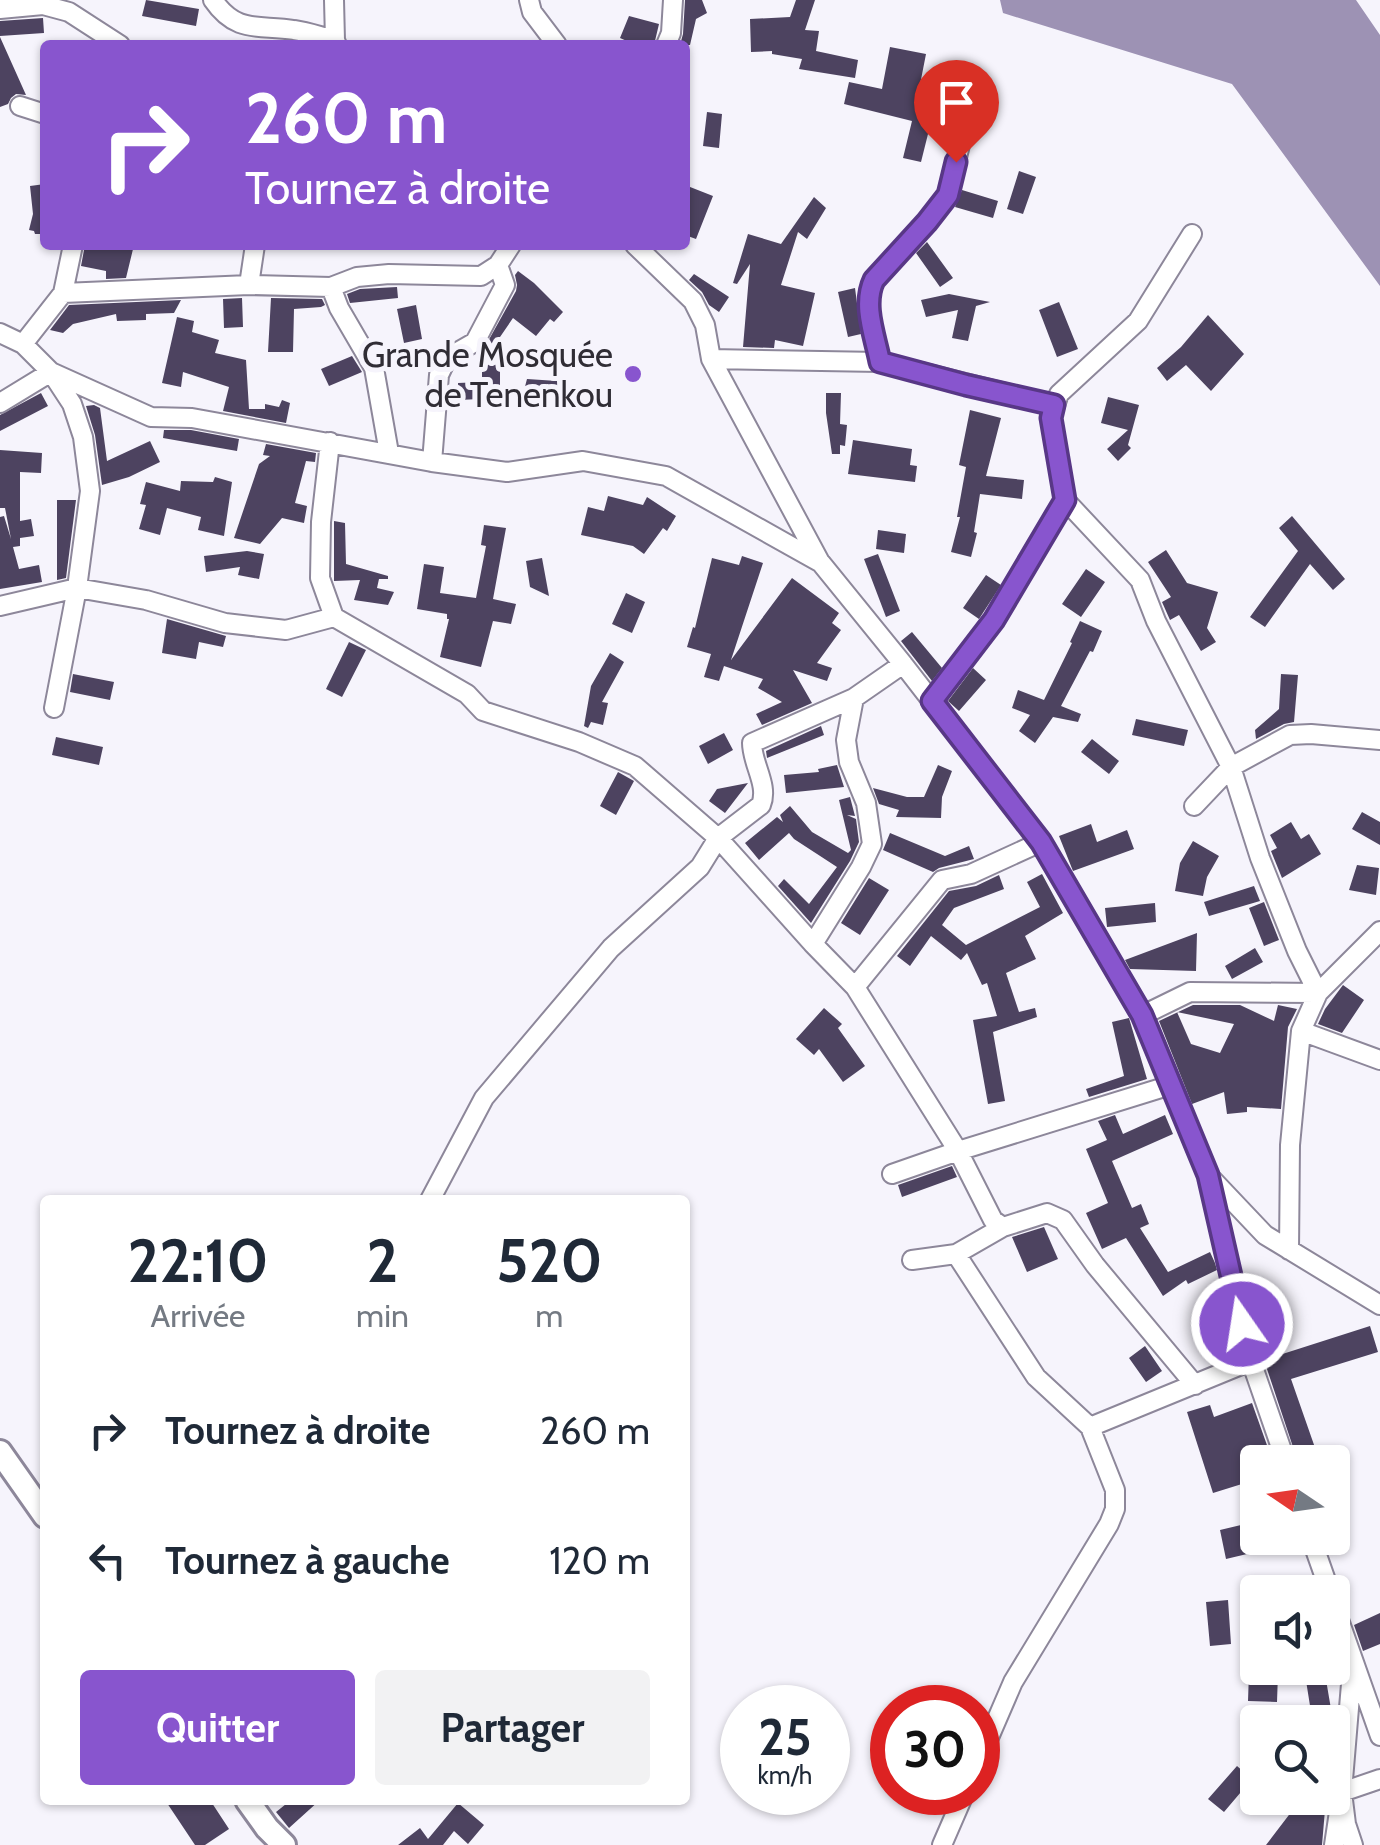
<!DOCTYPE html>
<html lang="fr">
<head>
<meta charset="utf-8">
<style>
  body { margin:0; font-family:Cabin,sans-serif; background:#f2f2f3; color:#1f2937; height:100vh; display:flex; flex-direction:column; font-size:38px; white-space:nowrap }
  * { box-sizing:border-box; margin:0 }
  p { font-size:32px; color:#747a83 }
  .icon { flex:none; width:55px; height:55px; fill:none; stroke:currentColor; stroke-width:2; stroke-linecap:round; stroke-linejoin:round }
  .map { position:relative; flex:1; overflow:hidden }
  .sheet { position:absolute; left:40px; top:1195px; width:650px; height:610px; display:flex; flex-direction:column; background:#fff; border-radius:10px; box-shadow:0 2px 8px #0004 }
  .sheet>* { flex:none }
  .top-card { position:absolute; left:40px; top:40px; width:650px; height:210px; border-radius:10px; box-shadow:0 2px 8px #0004; background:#8855ce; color:#fff; overflow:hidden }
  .needle { width:65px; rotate:283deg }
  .tools { position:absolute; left:1240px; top:1445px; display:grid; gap:20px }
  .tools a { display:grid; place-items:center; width:110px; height:110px; border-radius:10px; background:#fff; box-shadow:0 2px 8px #0004; font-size:50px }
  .speed { position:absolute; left:720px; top:1685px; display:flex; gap:20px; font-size:50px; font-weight:700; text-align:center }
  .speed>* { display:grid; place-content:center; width:130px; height:130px; border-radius:50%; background:#fff; box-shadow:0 2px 8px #0004; line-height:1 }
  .speed small { font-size:25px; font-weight:400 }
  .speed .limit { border:15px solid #d22; background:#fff; color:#111 }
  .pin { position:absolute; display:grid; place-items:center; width:85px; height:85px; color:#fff; margin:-102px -42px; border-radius:50% 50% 50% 0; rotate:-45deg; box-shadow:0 0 10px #0007 }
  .pin .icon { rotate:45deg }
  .me { position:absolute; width:110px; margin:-55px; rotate:347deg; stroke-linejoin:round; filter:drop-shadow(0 0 8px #0008) }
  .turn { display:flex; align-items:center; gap:35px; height:210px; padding:0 40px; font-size:45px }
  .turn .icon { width:130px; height:130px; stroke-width:2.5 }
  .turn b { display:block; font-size:70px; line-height:85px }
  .eta { display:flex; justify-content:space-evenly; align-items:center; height:170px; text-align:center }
  .eta b { font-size:60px; font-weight:700; line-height:70px }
  .action { display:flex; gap:20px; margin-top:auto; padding:20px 40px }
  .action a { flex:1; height:115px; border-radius:10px; background:#8855ce; color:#fff; font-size:40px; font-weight:700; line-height:115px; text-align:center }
  .action a+a { background:#f2f2f3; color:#1f2937 }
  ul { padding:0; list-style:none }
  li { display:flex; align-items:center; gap:30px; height:130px; padding:0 40px }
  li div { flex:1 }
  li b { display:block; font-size:38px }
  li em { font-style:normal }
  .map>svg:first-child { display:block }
  .water { fill:#9d92b4 }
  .building { fill:#4d4360; fill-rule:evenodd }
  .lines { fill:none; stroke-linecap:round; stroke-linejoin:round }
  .minor-casing { stroke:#8d879a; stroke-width:22 }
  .major-casing { stroke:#8d879a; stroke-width:28 }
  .minor { stroke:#fff; stroke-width:18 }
  .major { stroke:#fff; stroke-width:22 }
  .route-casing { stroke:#583786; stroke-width:25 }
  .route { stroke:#8855ce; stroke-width:18 }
  .poi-dot { fill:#8855ce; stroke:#f6f4fc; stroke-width:4 }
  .labels { text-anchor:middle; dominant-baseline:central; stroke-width:10; stroke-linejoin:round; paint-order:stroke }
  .poi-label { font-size:35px; fill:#302d35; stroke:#f6f4fc; text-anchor:end }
</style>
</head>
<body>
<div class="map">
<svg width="1380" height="1845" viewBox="0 0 1380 1845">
  <rect width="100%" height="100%" fill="#f6f4fc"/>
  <path class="water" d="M1000 0H1356L1380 35V286L1232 84 1003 13Z"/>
  <path class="building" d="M146 0 199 9 196 26 142 16Z
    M685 0H702L707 13 696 19 690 45H680L683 34Z
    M796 0H815L805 30 819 31 816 51 858 60 855 78 799 69 802 59 772 54V51L751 52 750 19 790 17Z
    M629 16 659 24 654 45H636L620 38Z
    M43 18 44 33 0 36V21Z
    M0 37 26 95 16 94 11 98 8 104 0 107Z
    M890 47 926 54 917 100 942 105 936 136 928 134 921 162 903 158 912 121 844 104 849 82 882 89Z
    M707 112 722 114 719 148 703 146Z
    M1019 171 1036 177 1023 214 1007 209Z
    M45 184V234H35L34 231 29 230 33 214 30 186Z
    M685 185 713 196 696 239 685 235Z
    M962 190 998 201 993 218 955 207Z
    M814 197 826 208 807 239 798 232 781 285 815 293 803 346 775 340 774 348 743 347 750 264 737 284 733 283 748 234 781 244Z
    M927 242 953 278 940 287 916 253Z
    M85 245H134L126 278 106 279V271L81 266Z
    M518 271 534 283 563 312 554 322 550 319 536 336 513 318 500 337V398L459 400 458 383 482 382V352L516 291 517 285 515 275Z
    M694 274 729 297 719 312 709 305 702 292 689 280Z
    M397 287 398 298 350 303 347 294 360 289Z
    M855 288 861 334 848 337 838 292Z
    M949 294 990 302 976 306 968 341 952 338 958 310 926 317 921 300Z
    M242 298 243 327 224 328 223 299Z
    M271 298 322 299 325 305 321 307 294 309 293 352H268Z
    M181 300 174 313 146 314V320L117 321 116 314 73 324 63 333 50 330 69 305Z
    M1059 302 1078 349 1057 357 1039 310Z
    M416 305 422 339 404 343 397 309Z
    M1208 315 1244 354 1211 391 1186 365 1167 381 1157 368 1181 347Z
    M177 317 194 321 192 332 219 340 215 353 246 360 249 409H265V404L279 407 282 400 290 403 286 423 223 411 229 387 183 372 181 387 162 383Z
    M352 356 362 372 329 386 321 369Z
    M527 379 557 381 558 396 522 398Z
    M41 393 48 406 0 431V415Z
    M826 393H841L840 424 847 425 845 446 840 445V454H832L826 413Z
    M1108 397 1139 405 1128 445 1131 448 1118 461 1107 449 1128 430 1101 423Z
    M94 405 100 408 107 461 150 441 160 462 129 477 102 485 95 435 86 406Z
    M970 410 1001 418 986 476 1024 480 1022 499 980 494 974 532 977 533 971 557 951 552 960 517H957L966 467 959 465Z
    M164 430H191L239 439 237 451 163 438Z
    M853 440 912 449 910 465 917 466 915 482 848 474Z
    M266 444 316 453 315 462 306 461 295 503 307 506 304 523 282 518 260 544 234 538 259 464 270 456 263 455Z
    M0 450 42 453 41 473 20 472V521L31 519 34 536 20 538V546L13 547 19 569 39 565 42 582 0 589V517L4 516 11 539 5 508H0Z
    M215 477 232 482 224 536 198 530 201 517 167 508 160 535 139 529 146 505 140 504 146 482 180 491 181 481 213 482Z
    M608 496 643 505 647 497 676 516 667 531 663 528 644 554 633 546 581 535 588 507 604 511Z
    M57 500H76L66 578 57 580Z
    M1292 516 1345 579 1333 590 1310 564 1265 627 1250 617 1298 551 1279 528Z
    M334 521 345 523 346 564 388 576V579H379L377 588 394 592 388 605 354 600 360 580 334 581Z
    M484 525 506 528 493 599 516 604 511 624 493 621 481 667 440 657 449 619H447V614L417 609 424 564 444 567 440 593 476 598 486 546 481 545Z
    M878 530 906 534 904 553 876 549Z
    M1166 550 1187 583 1218 592 1207 628 1216 642 1201 651 1179 615 1170 620 1162 602 1171 597 1148 562Z
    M247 551 264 554 259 579 238 575 240 567 206 572 204 556Z
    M878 554 900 611 886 617 864 559Z
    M742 556 763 563 731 660 792 578 839 613 832 623 841 630 817 663 832 668 827 681 793 670 812 703 762 725 756 714 782 702 758 688 763 679 724 666 719 681 704 677 711 654 687 647 693 627 695 628 712 558 739 565Z
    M542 558 549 596 530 587 526 561Z
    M1086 569 1105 582 1081 617 1062 604Z
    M986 575 1001 585 979 619 963 608Z
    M626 593 645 602 632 633 612 624Z
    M167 619 226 636 223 647 199 642 196 659 162 653Z
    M1080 621 1102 631 1093 652 1090 651 1061 706 1081 714 1078 722 1053 717 1035 743 1019 731 1030 715 1012 708 1018 690 1044 700 1072 643 1070 642Z
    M912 632 942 668 932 681 901 641Z
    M349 642 366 650 342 697 326 689Z
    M610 653 624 662 602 702 608 703 603 725 591 722 588 728 584 726 591 686Z
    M973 668 986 680 959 711 948 701Z
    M73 674 114 682 110 700 70 692Z
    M1281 674 1298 675 1294 722 1284 724 1256 739 1255 730 1279 709Z
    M1136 719 1188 730 1184 746 1132 735Z
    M821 726 824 735 767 758 766 751Z
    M724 733 733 750 708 764 699 746Z
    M56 737 103 747 99 765 52 755Z
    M1092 739 1119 761 1109 774 1081 752Z
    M837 765 844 787 786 793 784 775 819 772 818 769Z
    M938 765 952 771 942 797 941 818 896 817 899 810 879 804 873 788 907 797H924Z
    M618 772 634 781 616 815 600 806Z
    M748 783 725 813 709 801 717 789Z
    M850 797 855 816 847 815 856 819 859 842 850 861 811 923 778 886 784 879 809 904 837 867 794 839 789 833 759 860 745 843 777 817 783 822 780 815 790 806 812 832 848 853 851 850 839 800Z
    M1362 812 1380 822V845L1352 829Z
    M1291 822 1301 839 1309 834 1321 854 1282 878 1271 851 1277 848 1270 835Z
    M1091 824 1097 842 1127 830 1134 849 1073 871 1059 836Z
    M890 833 945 856 969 846 974 859 939 868 933 872 883 850Z
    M1193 841 1219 856 1207 877 1203 896 1175 891 1180 863Z
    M1357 865 1379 868 1376 895 1349 890Z
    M1042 874 1063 913 1025 936 1036 959 1006 973 1019 1012 1035 1008 1037 1017 993 1032 1005 1101 988 1104 973 1020 997 1016 987 983 982 985 967 953 961 960 931 936 910 966 897 956 949 891 976 886 999 875 1004 889 954 908 942 925 966 945 1040 907 1027 882Z
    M869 878 889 890 860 935 841 923Z
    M1254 886 1260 901 1209 916 1204 902Z
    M1264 902 1279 940 1264 946 1249 908Z
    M1155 903 1156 922 1107 927 1105 908Z
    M1197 933 1196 971 1130 969 1125 960Z
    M1255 948 1263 962 1232 979 1225 966Z
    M1343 985 1364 1000 1342 1033 1318 1024 1325 1009Z
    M1193 1005H1240L1274 1021 1278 1005 1297 1009 1288 1027 1281 1109 1247 1107V1112L1227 1114 1224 1092 1192 1104 1159 1021ZM1177 1012 1234 1024 1220 1053 1191 1044Z
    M824 1008 842 1024 838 1028 865 1066 843 1082 819 1049 814 1055 796 1039Z
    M1129 1018 1147 1079 1089 1097 1086 1089 1124 1076 1112 1022Z
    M1115 1115 1123 1134 1165 1115 1173 1134 1112 1161 1132 1208 1141 1204 1149 1224 1140 1228 1168 1272 1210 1252 1215 1263 1217 1270 1188 1284 1186 1280 1163 1296 1126 1238 1102 1249 1086 1213 1108 1203 1086 1149 1107 1140 1098 1121Z
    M952 1166 957 1177 902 1197 898 1185Z
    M1044 1227 1058 1259 1027 1272 1012 1237Z
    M1370 1326 1378 1352 1291 1379 1320 1462H1298L1264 1360Z
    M1145 1346 1162 1371 1146 1382 1129 1358Z
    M1252 1403 1273 1462H1258V1479L1213 1493 1187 1412 1210 1405 1214 1417Z
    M1241 1525 1247 1554 1226 1559 1220 1530Z
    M1228 1600 1231 1644 1210 1646 1206 1602Z
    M1380 1613V1644L1363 1651 1354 1625Z
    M1304 1668H1324L1331 1709 1311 1712Z
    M1249 1672 1278 1673 1277 1702 1248 1701Z
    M1237 1766 1252 1779 1224 1812 1208 1799Z
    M1283 1798H1326L1322 1845H1266L1295 1807Z
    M165 1800H210L229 1829 205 1845H195Z
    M291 1800H320L289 1828 276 1812Z
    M458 1803 484 1825 468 1844 454 1831 443 1845H398L420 1828 428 1839Z"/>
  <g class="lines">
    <g class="minor-casing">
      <path id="minor" d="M213 0C237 35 260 24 294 30 308 32 322 37 335 40
        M334 0 335 40 337 45
        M529 0 532 12 557 45
        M0 9 43 5 69 12 120 45
        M666 45 671 33 673 0
        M20 106 45 114
        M635 245 693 301 705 325 711 359 820 562
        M249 285 255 245
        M331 287 339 308 374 368 389 453
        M63 293 73 245
        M0 333 23 344 51 372 151 417 192 418 432 462 507 472 583 461 666 476 821 563 903 664 1041 842 1143 1015 1208 1175 1251 1361 1286 1462
        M23 344 63 293 249 285 331 287 357 277 389 274 481 276 498 265 511 245
        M711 359 880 362 1054 405
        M880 362C875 336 863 305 874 280L927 223 948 195 972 95
        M0 403 51 372 72 404 83 437 90 491 77 588 54 708
        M330 442 321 522 320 578 334 617 467 694 483 711 579 742 635 766 718 838 813 944 855 987 958 1151 993 1220 1003 1227 956 1254 912 1260
        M432 462 439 375 447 358 475 342 505 285 498 265
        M0 606 77 588 146 600 225 623 286 630 334 617
        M932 701 994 621 1065 500
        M1194 806 1231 767 1290 735 1311 734 1380 740
        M813 944 861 867 872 844 866 803 849 762 846 740 854 698
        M855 987 942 880 971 874 1041 842
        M1143 1015 1190 992 1318 993 1297 951 1260 858 1231 767 1156 621 1140 580 1065 500 1051 417 1059 394 1138 321 1192 234
        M1301 1031 1380 1060
        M892 1174 958 1151 1171 1085
        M1210 1177 1265 1235 1380 1305
        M430 1200 484 1098 611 948 700 867 718 838 761 805C769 785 752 764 752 743L854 698 903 664
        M1003 1227 1047 1213 1063 1220 1095 1265 1195 1385
        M1289 1250 1290 1145 1301 1031 1318 993 1380 931
        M956 1254 1036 1377 1090 1427 1115 1490V1509L1109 1524 1013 1682 978 1763
        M1090 1427 1251 1361
        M1311 1538 1330 1592
        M1332 1600 1380 1736
        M942 1845 965 1792
        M1334 1845 1342 1792 1353 1660
        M1353 1845 1346 1824 1342 1792 1380 1779"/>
    </g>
    <g class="major-casing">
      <path id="major" d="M0 1452 45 1516
        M247 1800 267 1828 284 1845"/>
    </g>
    <use href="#minor" class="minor"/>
    <use href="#major" class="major"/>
  </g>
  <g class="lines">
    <g class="route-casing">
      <path id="route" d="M956 162 948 195 927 222 874 280C862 305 875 336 880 362L966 385 1054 405 1051 418 1065 500 994 620 932 701 1041 842 1142 1015 1208 1175 1242 1324"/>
    </g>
    <use href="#route" class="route"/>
  </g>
  <circle class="poi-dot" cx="633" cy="374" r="10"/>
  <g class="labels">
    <g class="poi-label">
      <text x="613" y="354">Grande Mosquée<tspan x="613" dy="40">de Tenenkou</tspan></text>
    </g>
  </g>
</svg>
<div class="tools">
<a><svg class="needle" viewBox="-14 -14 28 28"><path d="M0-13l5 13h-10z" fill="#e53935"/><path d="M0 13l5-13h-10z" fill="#747a83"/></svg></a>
<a><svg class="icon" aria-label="sound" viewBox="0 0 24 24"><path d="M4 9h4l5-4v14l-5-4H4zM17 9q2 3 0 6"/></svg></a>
<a><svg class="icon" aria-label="search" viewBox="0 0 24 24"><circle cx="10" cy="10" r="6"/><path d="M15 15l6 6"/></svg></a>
</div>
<div class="speed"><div>25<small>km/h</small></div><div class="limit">30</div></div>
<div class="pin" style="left:956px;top:162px;background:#d93025"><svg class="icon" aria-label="arrive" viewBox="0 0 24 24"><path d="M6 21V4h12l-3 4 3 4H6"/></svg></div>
<svg class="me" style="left:1242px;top:1324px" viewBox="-20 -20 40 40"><circle r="17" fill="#8855ce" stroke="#fff" stroke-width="3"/><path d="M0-11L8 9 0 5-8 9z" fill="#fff"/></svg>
<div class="top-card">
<div class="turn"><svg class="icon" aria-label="right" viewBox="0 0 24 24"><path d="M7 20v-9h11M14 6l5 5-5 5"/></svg><div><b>260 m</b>Tournez à droite</div></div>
</div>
<section class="sheet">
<div class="eta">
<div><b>22:10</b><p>Arrivée</p></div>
<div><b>2</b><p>min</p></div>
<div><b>520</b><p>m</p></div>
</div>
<ul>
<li><svg class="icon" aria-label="right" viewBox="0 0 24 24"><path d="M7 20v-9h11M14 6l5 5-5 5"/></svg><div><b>Tournez à droite</b></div><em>260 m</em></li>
<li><svg class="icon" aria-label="left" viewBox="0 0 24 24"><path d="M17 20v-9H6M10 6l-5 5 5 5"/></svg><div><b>Tournez à gauche</b></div><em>120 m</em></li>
</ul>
<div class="action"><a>Quitter</a><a>Partager</a></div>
</section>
</div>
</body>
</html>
